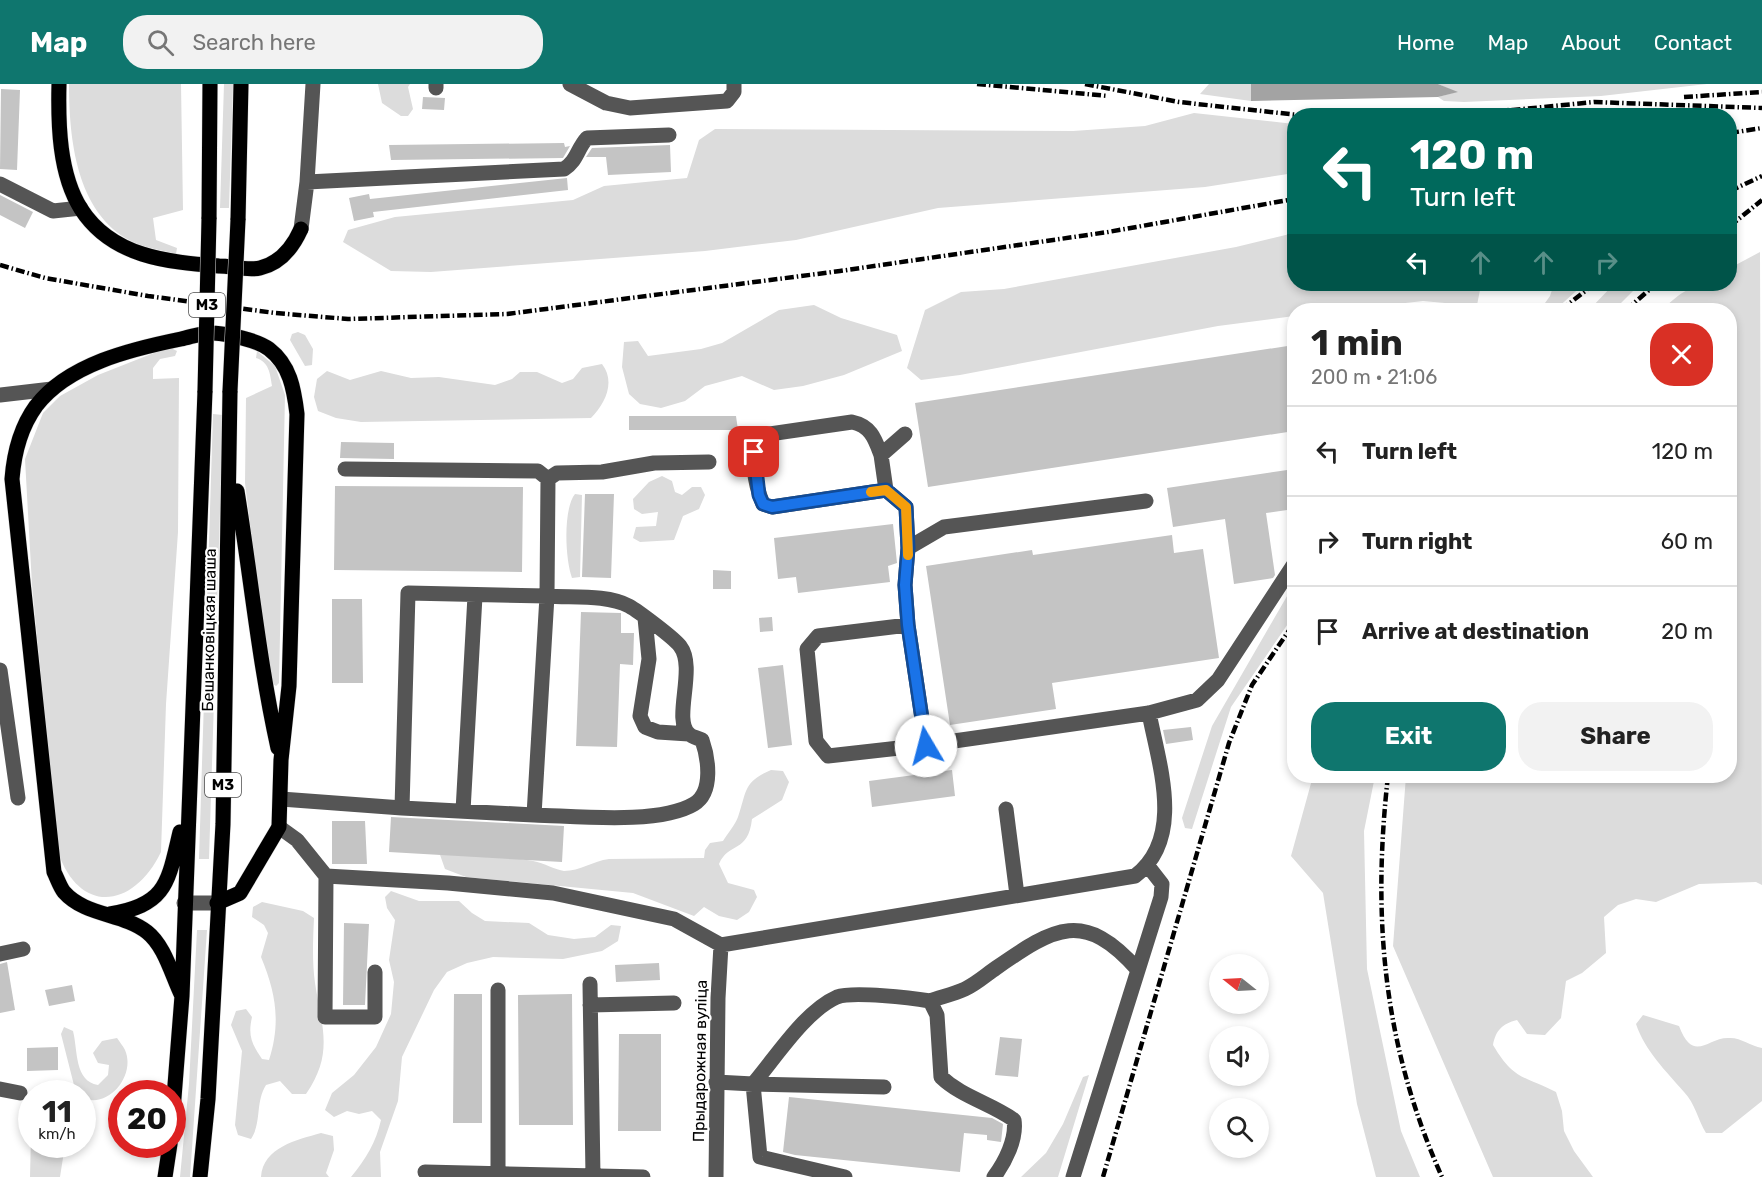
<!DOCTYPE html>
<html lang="en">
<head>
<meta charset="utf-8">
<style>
  body { margin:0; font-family:Rubik,sans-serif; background:#f2f2f2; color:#222; height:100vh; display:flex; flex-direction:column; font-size:22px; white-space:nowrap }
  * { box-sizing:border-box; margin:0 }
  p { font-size:20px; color:#767676 }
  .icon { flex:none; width:33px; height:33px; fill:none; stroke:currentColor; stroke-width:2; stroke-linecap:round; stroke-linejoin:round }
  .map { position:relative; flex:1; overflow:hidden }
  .sheet { position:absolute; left:1287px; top:219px; width:450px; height:480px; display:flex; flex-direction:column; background:#fff; border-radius:24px; box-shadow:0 3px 9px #0003 }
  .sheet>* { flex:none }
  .top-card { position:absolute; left:1287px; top:24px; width:450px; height:183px; border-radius:24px; box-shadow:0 3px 9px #0003; background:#00695c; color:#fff; overflow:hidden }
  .needle { width:39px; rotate:288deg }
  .controls { position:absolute; left:1209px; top:870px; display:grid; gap:12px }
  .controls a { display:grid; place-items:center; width:60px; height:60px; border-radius:50%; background:#fff; box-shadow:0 3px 9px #0003; font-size:30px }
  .speed { position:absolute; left:18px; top:996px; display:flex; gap:12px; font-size:30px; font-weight:700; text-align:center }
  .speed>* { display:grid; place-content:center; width:78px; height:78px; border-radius:50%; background:#fff; box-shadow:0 3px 9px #0003; line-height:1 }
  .speed small { font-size:15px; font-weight:400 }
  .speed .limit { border:9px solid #d22; background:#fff; color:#111 }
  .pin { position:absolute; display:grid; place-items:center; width:51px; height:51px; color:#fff; margin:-26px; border-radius:12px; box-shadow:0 3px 9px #0006 }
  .me { position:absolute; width:66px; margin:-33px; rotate:352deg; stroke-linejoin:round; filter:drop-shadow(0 0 4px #0008) }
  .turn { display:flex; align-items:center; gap:21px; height:126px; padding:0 24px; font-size:27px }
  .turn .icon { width:78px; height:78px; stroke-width:2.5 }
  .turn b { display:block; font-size:42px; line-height:51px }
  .lanes { display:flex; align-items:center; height:57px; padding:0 24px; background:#0003; justify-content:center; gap:30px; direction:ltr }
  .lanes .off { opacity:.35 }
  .round { display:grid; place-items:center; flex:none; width:63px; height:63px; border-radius:24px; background:#f2f2f2 }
  .overview { display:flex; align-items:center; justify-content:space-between; height:102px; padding:0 24px }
  h1 { font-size:36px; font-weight:700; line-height:45px }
  .button { display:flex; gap:12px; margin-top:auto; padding:12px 24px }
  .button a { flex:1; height:69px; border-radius:24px; background:#0f766e; color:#fff; font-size:24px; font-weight:700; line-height:69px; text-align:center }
  .button a+a { background:#f2f2f2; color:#222 }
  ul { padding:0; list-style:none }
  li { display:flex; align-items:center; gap:18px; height:90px; padding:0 24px; border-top:2px solid #e0e0e0 }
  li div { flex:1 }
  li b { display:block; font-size:22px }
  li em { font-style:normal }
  header { display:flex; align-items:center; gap:36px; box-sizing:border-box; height:84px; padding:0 30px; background:#0f766e; color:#fff }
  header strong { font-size:28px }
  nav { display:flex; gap:33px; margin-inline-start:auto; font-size:21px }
  .search { width:420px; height:54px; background:#f2f2f2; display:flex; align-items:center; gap:15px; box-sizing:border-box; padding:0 21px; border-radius:24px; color:#767676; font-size:22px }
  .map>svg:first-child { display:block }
  .green { fill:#dcdcdc }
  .water { fill:#a3a3a3 }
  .building { fill:#c4c4c4 }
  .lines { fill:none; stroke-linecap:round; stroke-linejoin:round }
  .major-casing { stroke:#dbdbdb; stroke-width:16 }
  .minor { stroke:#555; stroke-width:15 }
  .major { stroke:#000; stroke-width:15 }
  .rail { stroke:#000; stroke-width:4.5; stroke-dasharray:9 3 1.5 3; stroke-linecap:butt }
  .major-bridge-casing { stroke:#dbdbdb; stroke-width:16; stroke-linecap:butt }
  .major-bridge { stroke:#000; stroke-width:15 }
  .route-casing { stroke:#114b97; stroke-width:15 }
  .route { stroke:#1a73e8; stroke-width:10 }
  .slow { stroke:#f59e0b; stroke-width:10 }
  .labels { text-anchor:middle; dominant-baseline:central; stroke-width:4.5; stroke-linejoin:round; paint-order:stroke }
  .shield { fill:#fff; stroke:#4c4c4c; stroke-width:1.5 }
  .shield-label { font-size:15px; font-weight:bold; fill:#000 }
  .street-label { font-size:16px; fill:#000; stroke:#fff }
</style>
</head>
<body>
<header>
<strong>Map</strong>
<div class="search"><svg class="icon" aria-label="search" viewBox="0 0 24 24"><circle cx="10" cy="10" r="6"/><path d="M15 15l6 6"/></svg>Search here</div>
<nav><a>Home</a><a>Map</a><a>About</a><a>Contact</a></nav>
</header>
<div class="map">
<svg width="1762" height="1093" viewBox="0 0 1762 1093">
  <rect width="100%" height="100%" fill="#fff"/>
  <path class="green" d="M69 0H181L183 126 153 134 156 156 177 164 176 170C161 166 145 164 131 157 76 129 69 54 69 0Z
    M224 0H233L229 124H220Z
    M378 0H410L408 3 413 25 408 32H401L382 19Z
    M1209 0H1251V17L1200 10Z
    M1438 0H1707L1601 12 1464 18 1444 17 1438 13 1456 8Z
    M1194 29 1294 40V89L1205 103 938 124 796 156 705 167 431 188 391 187 343 158 348 146 395 133 573 116 604 102 687 94 699 56 715 45 1073 47 1145 42Z
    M1294 149V200H1491L1480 206 1476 226H1448L1445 219 1423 217 1344 226H1294V232L1218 242 960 291 921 296 907 284 925 226 961 208 1004 205 1236 163Z
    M1760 168 1762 801 1756 798 1699 800 1656 818 1636 815 1618 821 1604 833 1606 869 1582 889 1566 897 1561 934 1545 951 1527 950 1517 936C1502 940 1496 946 1493 961 1514 996 1522 991 1556 1008L1562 1027 1564 1047 1574 1067 1593 1093H1493L1393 862 1406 692H1730V226H1662C1687 202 1695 200 1730 200V184Z
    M1554 200H1584L1555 226H1540L1550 212Z
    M1614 200H1640L1614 226H1589Z
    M814 221 841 234 897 251 902 267 844 291 803 302 774 306 742 292 705 302 685 317 661 324 640 320 629 310 622 283 624 258 638 257 648 272 701 265 722 259 779 226Z
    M298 248 305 251 313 265 312 281 305 282 290 256 292 250Z
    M169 263 177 267 175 272 160 275 153 284V295L179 294 178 448 166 620 161 768C134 824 80 832 58 768L32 501 25 375 43 329 60 312 98 291Z
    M257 267 275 282 285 311 279 599 276 602 269 597 245 399 246 314 272 302C270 289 269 278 256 274Z
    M602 280C616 298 605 320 591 334L361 338 336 334 318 327 314 313 317 295 327 287 350 296 381 287 411 294 439 293 495 301 512 295 520 288H537L562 299 573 295 582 284Z
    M213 330 223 331 209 775H199Z
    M662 392 672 397 675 408 682 411 692 403H701L705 411 699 425 683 432 674 456 640 458 633 454 636 443 656 442 658 428 642 430 634 425 633 415 649 398Z
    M575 410 582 411 580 493 572 494C565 475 563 425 575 410Z
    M1294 500V531L1231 623 1192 745 1185 744 1182 734 1212 642Z
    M771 686 783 687 789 698 782 716 752 735C748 770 729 757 719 780L728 799 754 806 757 813 749 828 737 836 719 832 704 823 694 832 633 809 466 793 445 785 439 768C471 770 502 772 533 777 544 779 556 786 564 787 580 787 593 777 609 775L704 774 705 766 710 759 723 757C728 749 735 741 738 733 747 707 743 698 771 686Z
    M1313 692H1375L1364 747 1367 885 1401 1047 1420 1093H1376L1357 1020 1323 809 1291 772Z
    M391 807 419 817H459L472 829 485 837 529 839 548 851 574 855 595 853 611 841 621 842 618 857 602 867 563 875 493 873 467 879 447 888 434 906 402 973 398 1017 380 1068 381 1093H351C366 1075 376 1058 381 1036L372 1027 359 1030 347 1027 334 1033 325 1026 332 1009 354 991 376 963 391 930 394 898 389 876 395 836 387 824 385 813Z
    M262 818 303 827 314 834C313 855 312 878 315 899 322 944 334 969 306 1010H292L280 997 266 1001C255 1019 262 1038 251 1055L238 1051 235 1041 242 967 231 941 236 927 246 925 252 933C248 951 251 959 262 975L269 976C281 939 276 909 261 873L268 849 264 841 252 833 253 823Z
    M197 846H207L190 1093H180L189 1000Z
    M1643 931 1679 942C1694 981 1708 952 1730 954 1742 954 1750 962 1762 964V1017L1722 1049H1706C1698 1036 1695 1019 1684 1008 1666 987 1645 967 1636 940Z
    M64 943 73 947C78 966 74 997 98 1001L108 991 109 981 98 979 93 969 102 957 117 954C119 957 123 962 125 966 136 991 109 1025 83 1014L82 1010 76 1009 61 950Z
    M1089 991 1058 1093H1021L1046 1069 1063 1040 1083 993Z
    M321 1049 333 1052 334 1066 326 1089 329 1093H261C263 1063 297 1056 321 1049Z
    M31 1051 32 1060 65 1061 60 1093H30Z"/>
  <path class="water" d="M1251 0H1438L1458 8 1438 13 1251 17Z"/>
  <path class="building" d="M1 5 20 6 17 86 0 85Z
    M423 13 445 14 444 26 422 25Z
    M564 59 565 63 570 62 563 74 391 76 389 61Z
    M670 61 671 88 608 91 606 73H586L592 64Z
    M567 94 568 106 373 128 374 133 354 137 349 114 369 110 370 115Z
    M0 111 33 128 25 144 0 131Z
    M1294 261V347L928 403 915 319Z
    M629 332H736L738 346H629Z
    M341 358 394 359V375L340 374Z
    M1294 385V425L1266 429 1275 491 1273 494 1234 500 1225 435 1173 443 1167 404Z
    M335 402 523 403 522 488 334 486Z
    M585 410H614L611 494 582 493Z
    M893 440 897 479 888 482 890 498 798 509 796 493 778 495 774 454Z
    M1172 451 1174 469 1203 465 1219 574 1052 599 1056 625 950 641 926 482 1032 466 1033 471Z
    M713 486 731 487V505H713Z
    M332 515H362L363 599H332Z
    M581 528 621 529V549H634L633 581 620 580 617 663 576 662Z
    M772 533 773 547 760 548 759 534Z
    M783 581 792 661 768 664 758 584Z
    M1191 643 1193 656 1166 660 1163 646Z
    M952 686 955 712 872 723 869 697Z
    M391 733 564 742 562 778 389 768Z
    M332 737H365L367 780H332Z
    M344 839 369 840 365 921H343Z
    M7 878 15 926 0 929V880Z
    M659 879 660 896 616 898 615 881Z
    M72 901 75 917 49 922 45 906Z
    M454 910H482V1039H453Z
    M572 910 573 1041H519L518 911Z
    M619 950H661V1047H618Z
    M1000 953 1022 955 1018 993 995 991Z
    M58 963V986L27 987V964Z
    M789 1013 992 1034 1003 1040 1001 1058 987 1056V1051L964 1049 960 1088 795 1071 783 1068Z"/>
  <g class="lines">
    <g class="major-casing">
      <path id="major" d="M59 0C58 40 59 90 81 125 112 173 167 178 219 182 231 182 248 187 260 184 281 179 293 163 301 145
        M209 135 210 0
        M238 136 241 0
        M237 407C251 493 259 579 278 664
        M110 830C167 821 168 798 180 748
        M182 912C172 892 165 862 147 848 123 829 85 832 64 808 60 803 57 794 54 788L12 395C14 369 20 344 36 322 68 280 132 265 181 255 191 253 203 248 213 249 228 250 257 256 269 265 290 281 294 305 297 330L289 602 281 676 279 743 240 809 217 819
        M172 1039 182 912 205 307
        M165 1093 170 1060
        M200 1093 208 1015 223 740 230 307"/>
    </g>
    <path class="minor" d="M570 0 606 19 630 24 727 17 734 8V0
      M436 4V0
      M307 98 564 85C577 77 577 65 587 54L669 51
      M0 100 53 127 81 124
      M301 145 307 98 313 0
      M0 311 52 305
      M905 350 881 371 886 406 906 423 908 464 905 501 908 541 926 661
      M881 371C875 355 871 342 852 338L762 351C748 368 755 401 763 420L772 423 886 406
      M345 385 538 387 548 395 547 512C571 514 607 510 629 522 638 527 674 554 680 562 697 584 672 636 689 650 692 653 698 654 702 656 708 673 714 708 694 720 659 741 576 732 534 731
      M548 395 557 389 602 388 654 379 709 378
      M908 464 944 443 1146 417
      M645 534 649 575 640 632 645 643 658 648 689 650
      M908 541 818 552 807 565 816 657 828 672 926 661 1149 629 1197 616 1218 596 1294 480
      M0 586 18 714
      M281 715 402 724 408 509 547 512 534 731 402 724
      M1006 725 1017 811
      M463 727 475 512
      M279 743 297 756 326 792 325 933H375V888
      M326 792 448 799 553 809 674 835 721 861 1135 792C1185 754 1159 681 1149 629
      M184 819H217
      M0 870 23 865
      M590 900 593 1092
      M930 917C941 913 954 910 965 905 976 900 986 891 996 884 1055 843 1084 825 1138 886
      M590 921 674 919
      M716 998 753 1000C776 973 805 927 837 913 853 907 912 914 930 917L937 931 941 993C962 1013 990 1019 1014 1036 1017 1055 1005 1078 994 1093
      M0 1005 20 1009
      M425 1088 643 1093
      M498 1089V906
      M716 1093 718 914 721 861
      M845 1093 760 1073 753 1000 884 1003
      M1073 1093 1161 813 1162 800 1148 782"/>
    <use href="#major" class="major"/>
    <path class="rail" d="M977 0 1108 12
      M1085 0 1179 18 1298 31 1513 26 1594 18 1762 24
      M1684 13 1762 8
      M1730 49 1762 44
      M1730 107 1762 92
      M1730 142 1762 116
      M0 181 45 194 148 212 275 229 348 235 507 230 840 187 1108 148 1294 115
      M1561 226 1594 200
      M1626 226 1656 200
      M1388 692C1372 834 1383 961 1442 1093
      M1103 1093 1229 659 1252 601 1294 539"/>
    <g class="major-bridge-casing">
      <path id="major-bridge" d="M205 307 209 135
        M230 307 238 136"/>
    </g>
    <use href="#major-bridge" class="major-bridge"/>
  </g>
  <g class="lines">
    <g class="route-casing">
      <path id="route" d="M754 368 759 411 763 420 772 423 886 406 906 423 908 464 905 501 908 541 926 662"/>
    </g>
    <use href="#route" class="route"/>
    <path class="slow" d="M871 408 886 406 906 423 908 471"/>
  </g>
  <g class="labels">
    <g class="shield">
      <rect x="189" y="209" width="36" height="24" rx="4.5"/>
      <rect x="205" y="689" width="36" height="24" rx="4.5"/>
    </g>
    <g class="shield-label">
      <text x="207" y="221">М3</text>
      <text x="223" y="701">М3</text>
    </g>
    <g class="street-label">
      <text transform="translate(209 546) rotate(-89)">Бешанковіцкая шаша</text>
      <text transform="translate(700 977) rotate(-89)">Прыдарожная вуліца</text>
    </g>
  </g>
</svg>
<div class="controls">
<a><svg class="needle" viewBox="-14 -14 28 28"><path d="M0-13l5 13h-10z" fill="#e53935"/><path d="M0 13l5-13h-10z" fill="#767676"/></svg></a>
<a><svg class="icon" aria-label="sound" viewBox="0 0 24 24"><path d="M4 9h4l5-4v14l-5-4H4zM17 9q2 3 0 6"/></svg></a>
<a><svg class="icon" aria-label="search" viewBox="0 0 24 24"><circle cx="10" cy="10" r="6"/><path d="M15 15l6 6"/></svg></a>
</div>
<div class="speed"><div>11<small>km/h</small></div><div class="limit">20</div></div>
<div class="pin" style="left:754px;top:368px;background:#d93025"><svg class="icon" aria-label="arrive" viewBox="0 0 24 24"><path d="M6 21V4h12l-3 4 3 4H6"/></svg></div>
<svg class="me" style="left:926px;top:662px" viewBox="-20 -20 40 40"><circle r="19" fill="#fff"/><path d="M0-13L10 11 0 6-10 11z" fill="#1a73e8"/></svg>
<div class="top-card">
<div class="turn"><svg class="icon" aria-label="left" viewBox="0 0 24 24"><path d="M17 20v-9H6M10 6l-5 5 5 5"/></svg><div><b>120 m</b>Turn left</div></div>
<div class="lanes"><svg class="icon" aria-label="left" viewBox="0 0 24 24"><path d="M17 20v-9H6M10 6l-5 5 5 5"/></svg><svg class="icon off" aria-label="ahead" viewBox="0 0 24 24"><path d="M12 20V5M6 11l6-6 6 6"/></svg><svg class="icon off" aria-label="ahead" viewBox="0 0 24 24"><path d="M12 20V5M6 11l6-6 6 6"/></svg><svg class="icon off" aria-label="right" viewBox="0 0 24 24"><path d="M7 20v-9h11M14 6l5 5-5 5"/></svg></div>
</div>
<section class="sheet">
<div class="overview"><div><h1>1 min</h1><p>200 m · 21:06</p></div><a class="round" style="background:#d93025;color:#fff"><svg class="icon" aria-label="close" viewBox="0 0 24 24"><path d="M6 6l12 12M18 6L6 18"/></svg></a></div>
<ul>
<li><svg class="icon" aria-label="left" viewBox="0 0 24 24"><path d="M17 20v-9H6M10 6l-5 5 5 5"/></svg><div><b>Turn left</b></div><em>120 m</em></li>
<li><svg class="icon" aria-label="right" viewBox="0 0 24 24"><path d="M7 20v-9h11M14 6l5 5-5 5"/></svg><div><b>Turn right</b></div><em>60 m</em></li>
<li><svg class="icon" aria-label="arrive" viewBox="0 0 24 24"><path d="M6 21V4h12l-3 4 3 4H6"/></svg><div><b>Arrive at destination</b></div><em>20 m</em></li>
</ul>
<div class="button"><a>Exit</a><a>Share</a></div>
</section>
</div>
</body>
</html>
